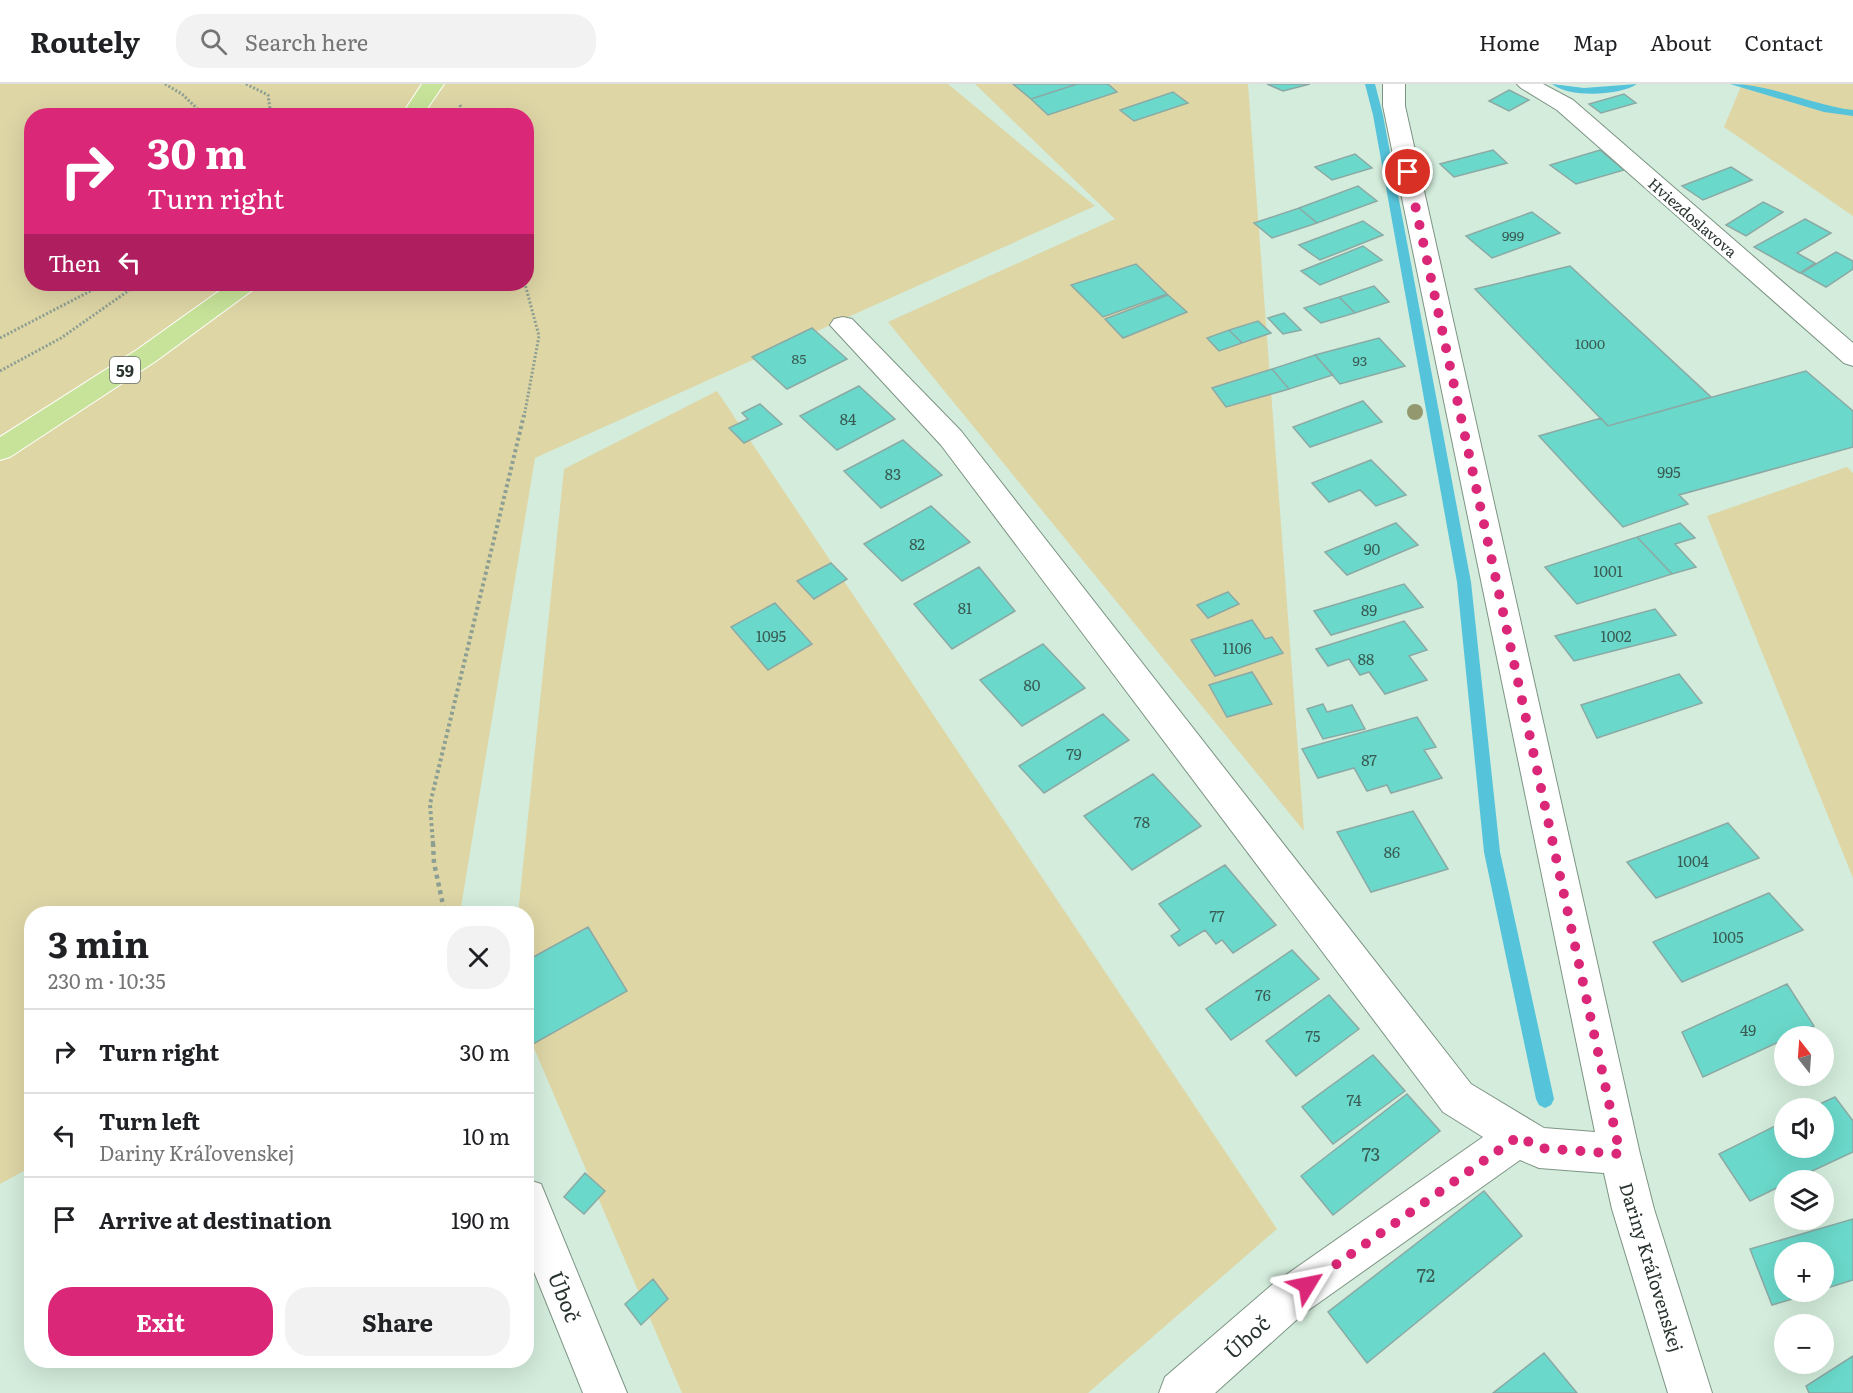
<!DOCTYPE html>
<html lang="en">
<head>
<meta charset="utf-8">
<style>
  body { margin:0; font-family:Literata,serif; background:#f2f2f2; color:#202124; height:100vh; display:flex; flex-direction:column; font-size:22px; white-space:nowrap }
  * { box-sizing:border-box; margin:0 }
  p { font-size:20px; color:#757577 }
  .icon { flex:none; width:33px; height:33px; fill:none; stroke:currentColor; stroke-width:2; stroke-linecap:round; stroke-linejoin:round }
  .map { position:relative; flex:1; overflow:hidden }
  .sheet { position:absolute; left:24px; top:822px; width:510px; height:462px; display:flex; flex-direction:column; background:#fff; border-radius:24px; box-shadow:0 6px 24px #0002 }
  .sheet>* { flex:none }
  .banner { position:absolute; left:24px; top:24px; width:510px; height:183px; border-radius:24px; box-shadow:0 6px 24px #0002; background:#db2777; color:#fff; overflow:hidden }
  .needle { width:39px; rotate:343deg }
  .fabs { position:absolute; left:1774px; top:942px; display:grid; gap:12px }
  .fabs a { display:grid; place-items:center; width:60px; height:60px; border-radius:50%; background:#fff; box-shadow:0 6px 24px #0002; font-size:30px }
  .pin { position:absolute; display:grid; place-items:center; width:51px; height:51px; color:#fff; margin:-26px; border:3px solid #fff; border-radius:50%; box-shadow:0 2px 6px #0007 }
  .me { position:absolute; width:66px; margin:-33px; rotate:55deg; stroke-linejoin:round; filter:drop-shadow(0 0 4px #0008) }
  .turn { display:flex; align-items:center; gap:21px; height:126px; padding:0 24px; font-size:27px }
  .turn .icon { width:78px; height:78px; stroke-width:2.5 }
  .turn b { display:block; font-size:42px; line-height:51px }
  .then { display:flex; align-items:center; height:57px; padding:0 24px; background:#0003; gap:12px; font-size:22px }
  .round { display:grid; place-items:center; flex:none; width:63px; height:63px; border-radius:24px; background:#f2f2f2 }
  .overview { display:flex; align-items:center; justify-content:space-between; height:102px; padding:0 24px }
  h1 { font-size:36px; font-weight:700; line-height:45px }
  .action { display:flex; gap:12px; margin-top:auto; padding:12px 24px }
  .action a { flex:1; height:69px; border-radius:24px; background:#db2777; color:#fff; font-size:24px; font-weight:700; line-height:69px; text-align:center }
  .action a+a { background:#f2f2f2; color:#202124 }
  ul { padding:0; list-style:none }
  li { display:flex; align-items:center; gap:18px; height:84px; padding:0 24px; border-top:2px solid #e0e0e0 }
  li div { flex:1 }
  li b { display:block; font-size:22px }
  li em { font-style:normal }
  header { display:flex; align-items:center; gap:36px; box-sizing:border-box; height:84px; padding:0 30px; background:#fff; border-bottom:2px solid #e0e0e0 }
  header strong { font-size:28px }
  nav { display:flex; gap:33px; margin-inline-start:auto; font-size:21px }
  .search { width:420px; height:54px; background:#f2f2f2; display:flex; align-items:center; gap:15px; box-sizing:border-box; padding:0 21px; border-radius:24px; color:#757577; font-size:22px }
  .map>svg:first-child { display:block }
  .green { fill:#dfd6a6; fill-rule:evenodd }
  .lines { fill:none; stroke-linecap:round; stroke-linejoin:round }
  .stream { fill:#55c3da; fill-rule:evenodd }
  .building { fill:#6ad9cb; stroke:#8ba9a4; stroke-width:1.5 }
  .minor-casing { stroke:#7d9484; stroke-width:2 }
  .primary-casing { stroke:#fff; stroke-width:2 }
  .path-far2 { stroke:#8c9f92; stroke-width:3; stroke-dasharray:2 2; stroke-linecap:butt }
  .path-far1 { stroke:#8c9f92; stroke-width:4; stroke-dasharray:3 3; stroke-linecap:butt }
  .path { stroke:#8c9f92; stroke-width:4.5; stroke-dasharray:4 4; stroke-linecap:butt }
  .minor { fill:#fff; fill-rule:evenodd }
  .primary { fill:#c7e399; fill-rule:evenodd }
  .tree { fill:#93986f }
  .route { stroke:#db2777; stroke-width:10; stroke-dasharray:0 18 }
  .labels { text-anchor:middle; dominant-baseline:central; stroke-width:6; stroke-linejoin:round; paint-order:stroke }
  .far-number-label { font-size:14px; fill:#395c54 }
  .far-street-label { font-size:15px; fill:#29332d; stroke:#fff }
  .number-label { font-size:15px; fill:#395c54 }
  .shield { fill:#fff; stroke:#69706c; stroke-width:1.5 }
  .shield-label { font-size:16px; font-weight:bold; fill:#29332d }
  .near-number-label { font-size:18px; fill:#395c54 }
  .street-label { font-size:18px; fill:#29332d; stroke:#fff }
  .near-street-label { font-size:21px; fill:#29332d; stroke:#fff }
</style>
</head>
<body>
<header>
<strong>Routely</strong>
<div class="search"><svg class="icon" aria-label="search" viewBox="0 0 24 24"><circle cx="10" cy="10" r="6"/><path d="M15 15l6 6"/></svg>Search here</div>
<nav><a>Home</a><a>Map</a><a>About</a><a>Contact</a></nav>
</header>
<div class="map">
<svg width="1853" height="1309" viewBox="0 0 1853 1309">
  <rect width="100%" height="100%" fill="#d3ecdb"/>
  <path class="green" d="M0 0H948L1095 122 535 374 460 829 32 830 31 1083 0 1100ZM32 32H526V200H32Z
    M975 0H1248L1304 747 888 238 1115 135Z
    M1742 0H1853V132L1724 43Z
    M717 307 1277 1145 1088 1309H682L527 948 526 830H518L564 385Z
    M1847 383 1853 389V794L1707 432Z"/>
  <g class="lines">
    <path class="stream" d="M1365 0H1375L1383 31 1471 498 1500 768 1554 1015 1551 1021 1545 1024 1539 1021 1536 1015 1484 768 1457 498 1373 31Z
      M1552 0 1584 4 1637 0C1619 12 1569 14 1552 0Z
      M1730 0C1771 0 1812 21 1853 26V32L1824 28Z"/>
  </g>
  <path class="building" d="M1013 0H1077L1031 15Z
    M1077 0H1108L1117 8 1048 31 1031 15Z
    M1267 0H1310L1283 7Z
    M1509 6 1529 16 1509 27 1489 17Z
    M1173 8 1188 19 1134 37 1120 26Z
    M1624 10 1636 19 1601 29 1589 20Z
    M1493 66 1507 79 1454 93 1440 80Z
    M1600 66 1624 86 1576 100 1550 81Z
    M1355 70 1372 84 1332 96 1315 83Z
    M1731 83 1752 96 1703 116 1682 102Z
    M1358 102 1377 117 1317 139 1299 124Z
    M1763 118 1783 128 1746 152 1726 141Z
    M1299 124 1317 139 1272 154 1254 139Z
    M1532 128 1560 149 1492 174 1466 152Z
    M1805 135 1831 149 1797 169 1815 179 1800 189 1754 163Z
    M1363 137 1383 151 1320 176 1299 161Z
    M1363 162 1382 176 1320 201 1301 187Z
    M1836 168 1853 177V185L1826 203 1801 189Z
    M1136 180 1167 210 1103 233 1071 201Z
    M1570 182 1711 313 1608 342 1475 205Z
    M1374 202 1389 218 1355 229 1339 213Z
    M1168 211 1187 228 1123 254 1105 235Z
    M1339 213 1355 229 1321 239 1304 224Z
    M1284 229 1301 246 1283 250 1268 234Z
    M1258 237 1271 249 1242 259 1229 246Z
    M812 244 847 275 787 305 752 273Z
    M1229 246 1242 259 1219 267 1207 254Z
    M1379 254 1405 282 1340 300 1315 271Z
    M1315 271 1333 291 1289 305 1272 285Z
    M1272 285 1289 305 1226 323 1212 304Z
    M1806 287 1853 327V363L1679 411 1688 420 1623 443 1539 352 1601 334 1608 342Z
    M859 302 895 335 837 366 800 332Z
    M1363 317 1382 338 1310 363 1293 343Z
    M760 320 782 340 744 359 729 344 748 335 742 329Z
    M903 356 942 391 881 424 844 387Z
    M1371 376 1406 411 1376 422 1360 406 1329 418 1312 399Z
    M931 422 970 458 902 497 864 460Z
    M1396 439 1418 461 1347 491 1325 468Z
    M1680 439 1695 454 1675 460 1696 483 1672 490 1637 453Z
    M1637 453 1672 490 1577 520 1545 483Z
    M831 479 847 495 814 515 797 497Z
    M979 483 1015 527 952 565 914 520Z
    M1404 500 1423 523 1331 551 1314 527Z
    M1228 508 1239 520 1208 534 1197 521Z
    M775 519 812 560 768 586 731 543Z
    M1655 525 1676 551 1574 577 1555 552Z
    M1252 536 1265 555 1272 553 1283 569 1215 592 1191 556Z
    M1404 537 1427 566 1409 572 1427 596 1385 610 1369 588 1360 591 1349 575 1328 582 1316 565Z
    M1043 560 1085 604 1022 642 980 596Z
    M1252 588 1272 620 1227 633 1209 601Z
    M1679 590 1702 619 1597 654 1581 621Z
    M1323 620 1327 628 1352 621 1365 645 1323 655 1307 625Z
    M1103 630 1129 656 1044 709 1019 682Z
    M1417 633 1436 663 1424 666 1442 694 1391 709 1387 701 1367 707 1354 684 1318 694 1302 665Z
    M1153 690 1201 742 1132 786 1084 732Z
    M1413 727 1448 785 1371 808 1337 748Z
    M1728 739 1759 774 1656 814 1627 778Z
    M1225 781 1276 841 1233 869 1222 856 1216 860 1205 846 1179 862 1171 852 1180 846 1159 820Z
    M1769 809 1803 846 1682 898 1653 858Z
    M588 843 627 907 526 964V877Z
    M1292 866 1319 895 1231 956 1206 925Z
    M1787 900 1814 942 1785 952V955L1703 993 1682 948Z
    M1329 911 1359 945 1296 992 1266 957Z
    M1373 971 1405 1007 1333 1060 1302 1023Z
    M1407 1010 1440 1047 1333 1131 1301 1092Z
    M1835 1013 1853 1037V1068L1793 1096H1785V1100L1750 1117 1719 1070 1785 1037V1064H1824V1024H1811Z
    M585 1089 605 1107 584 1130 564 1113Z
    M1484 1107 1522 1152 1367 1279 1328 1228Z
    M1853 1135V1196L1824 1205V1168H1785V1208H1816L1772 1221 1750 1165Z
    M653 1195 668 1215 641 1241 625 1220Z
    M1544 1269 1577 1309H1493Z
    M1853 1272V1309H1809L1806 1302Z"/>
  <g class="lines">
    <g class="minor-casing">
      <path id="minor" d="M1383 0H1405V22L1640 1070 1654 1125 1712 1309H1668L1612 1125 1604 1089 1539 1084 1520 1076 1303 1230 1215 1309H1159L1165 1293 1273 1200 1483 1053 1443 1028 941 361 830 241 834 235 843 233 852 235 961 347 1471 1000 1544 1044 1595 1048 1383 22Z
        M1517 0H1543L1573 16 1853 259V282L1844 279 1557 26 1521 4Z
        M526 1095 541 1100 627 1309H583L526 1168Z"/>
    </g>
    <g class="primary-casing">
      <path id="primary" d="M422 0H444L422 32H401Z
        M229 200H257L254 205 156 277 10 373 0 376V353L138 265Z"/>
    </g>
    <path class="path-far2" d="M165 0 182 10 205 32
      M246 0 268 11 271 32
      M460 21 464 32
      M0 254 104 200
      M0 287 61 254 138 200
      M524 333 539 252 525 200"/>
    <path class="path-far1" d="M433 760 430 720 524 331"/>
    <path class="path" d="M433 759 434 779 445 830"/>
    <use href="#minor" class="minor"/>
    <use href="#primary" class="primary"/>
  </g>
  <circle class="tree" cx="1415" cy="328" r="8"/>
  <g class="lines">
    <path class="route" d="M1307 1201 1519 1052 1539 1064 1620 1070 1408 88"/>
  </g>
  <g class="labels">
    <g class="far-number-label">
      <text x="1513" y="151">999</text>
      <text x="1590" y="259">1000</text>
      <text x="799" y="274">85</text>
      <text x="1360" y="276">93</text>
    </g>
    <g class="far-street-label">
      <text transform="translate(1693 133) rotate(41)">Hviezdoslavova</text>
    </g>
    <g class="number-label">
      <text x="848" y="334">84</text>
      <text x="1669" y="387">995</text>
      <text x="893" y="389">83</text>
      <text x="917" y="459">82</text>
      <text x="1372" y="464">90</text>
      <text x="1608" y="486">1001</text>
      <text x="965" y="523">81</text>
      <text x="1369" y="525">89</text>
      <text x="771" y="551">1095</text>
      <text x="1616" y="551">1002</text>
      <text x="1237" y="563">1106</text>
      <text x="1366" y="574">88</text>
      <text x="1032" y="600">80</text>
      <text x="1074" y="669">79</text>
      <text x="1369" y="675">87</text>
      <text x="1142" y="737">78</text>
      <text x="1392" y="767">86</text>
      <text x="1693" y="776">1004</text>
      <text x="1217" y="831">77</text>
      <text x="1728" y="852">1005</text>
      <text x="1263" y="910">76</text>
      <text x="1748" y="945">49</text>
      <text x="1313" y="951">75</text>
      <text x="1354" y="1015">74</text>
    </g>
    <rect class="shield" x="110" y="273" width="30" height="26" rx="4.5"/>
    <g class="shield-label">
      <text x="125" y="286">59</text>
    </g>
    <g class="near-number-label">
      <text x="1371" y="1069">73</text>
      <text x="1426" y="1190">72</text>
    </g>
    <g class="street-label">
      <text transform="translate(1652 1183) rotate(73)">Dariny Kráľovenskej</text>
    </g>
    <g class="near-street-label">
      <text transform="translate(566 1212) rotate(68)">Úboč</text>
      <text transform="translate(1246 1252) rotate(-42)">Úboč</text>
    </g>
  </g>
</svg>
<div class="fabs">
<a><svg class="needle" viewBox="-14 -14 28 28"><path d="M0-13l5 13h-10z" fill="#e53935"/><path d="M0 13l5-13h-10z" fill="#757577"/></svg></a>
<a><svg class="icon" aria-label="sound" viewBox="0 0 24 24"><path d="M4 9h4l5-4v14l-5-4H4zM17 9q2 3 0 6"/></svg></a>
<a><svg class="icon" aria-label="layers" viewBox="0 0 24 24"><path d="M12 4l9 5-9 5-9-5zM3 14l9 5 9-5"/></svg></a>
<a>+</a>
<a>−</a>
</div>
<div class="pin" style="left:1408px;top:88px;background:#d93025"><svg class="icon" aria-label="arrive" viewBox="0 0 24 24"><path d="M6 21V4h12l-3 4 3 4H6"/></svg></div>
<svg class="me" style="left:1307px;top:1201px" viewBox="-20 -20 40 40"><path d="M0-17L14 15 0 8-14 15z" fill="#db2777" stroke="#fff" stroke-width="4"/></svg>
<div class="banner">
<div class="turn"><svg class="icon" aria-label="right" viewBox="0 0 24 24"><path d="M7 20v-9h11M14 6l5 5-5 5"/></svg><div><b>30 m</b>Turn right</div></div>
<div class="then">Then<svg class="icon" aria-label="left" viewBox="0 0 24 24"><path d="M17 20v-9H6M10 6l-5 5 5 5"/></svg></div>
</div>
<section class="sheet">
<div class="overview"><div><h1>3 min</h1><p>230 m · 10:35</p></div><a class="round"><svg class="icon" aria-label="close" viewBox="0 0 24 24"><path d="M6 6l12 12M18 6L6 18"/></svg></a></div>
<ul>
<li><svg class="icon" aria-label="right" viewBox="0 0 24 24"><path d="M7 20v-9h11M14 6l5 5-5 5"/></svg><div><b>Turn right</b></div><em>30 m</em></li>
<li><svg class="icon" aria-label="left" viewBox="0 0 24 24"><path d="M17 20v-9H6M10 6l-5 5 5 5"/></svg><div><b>Turn left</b><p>Dariny Kráľovenskej</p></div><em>10 m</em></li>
<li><svg class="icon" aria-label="arrive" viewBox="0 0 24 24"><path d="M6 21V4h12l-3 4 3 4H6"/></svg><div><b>Arrive at destination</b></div><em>190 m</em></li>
</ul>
<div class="action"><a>Exit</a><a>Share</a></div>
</section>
</div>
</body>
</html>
